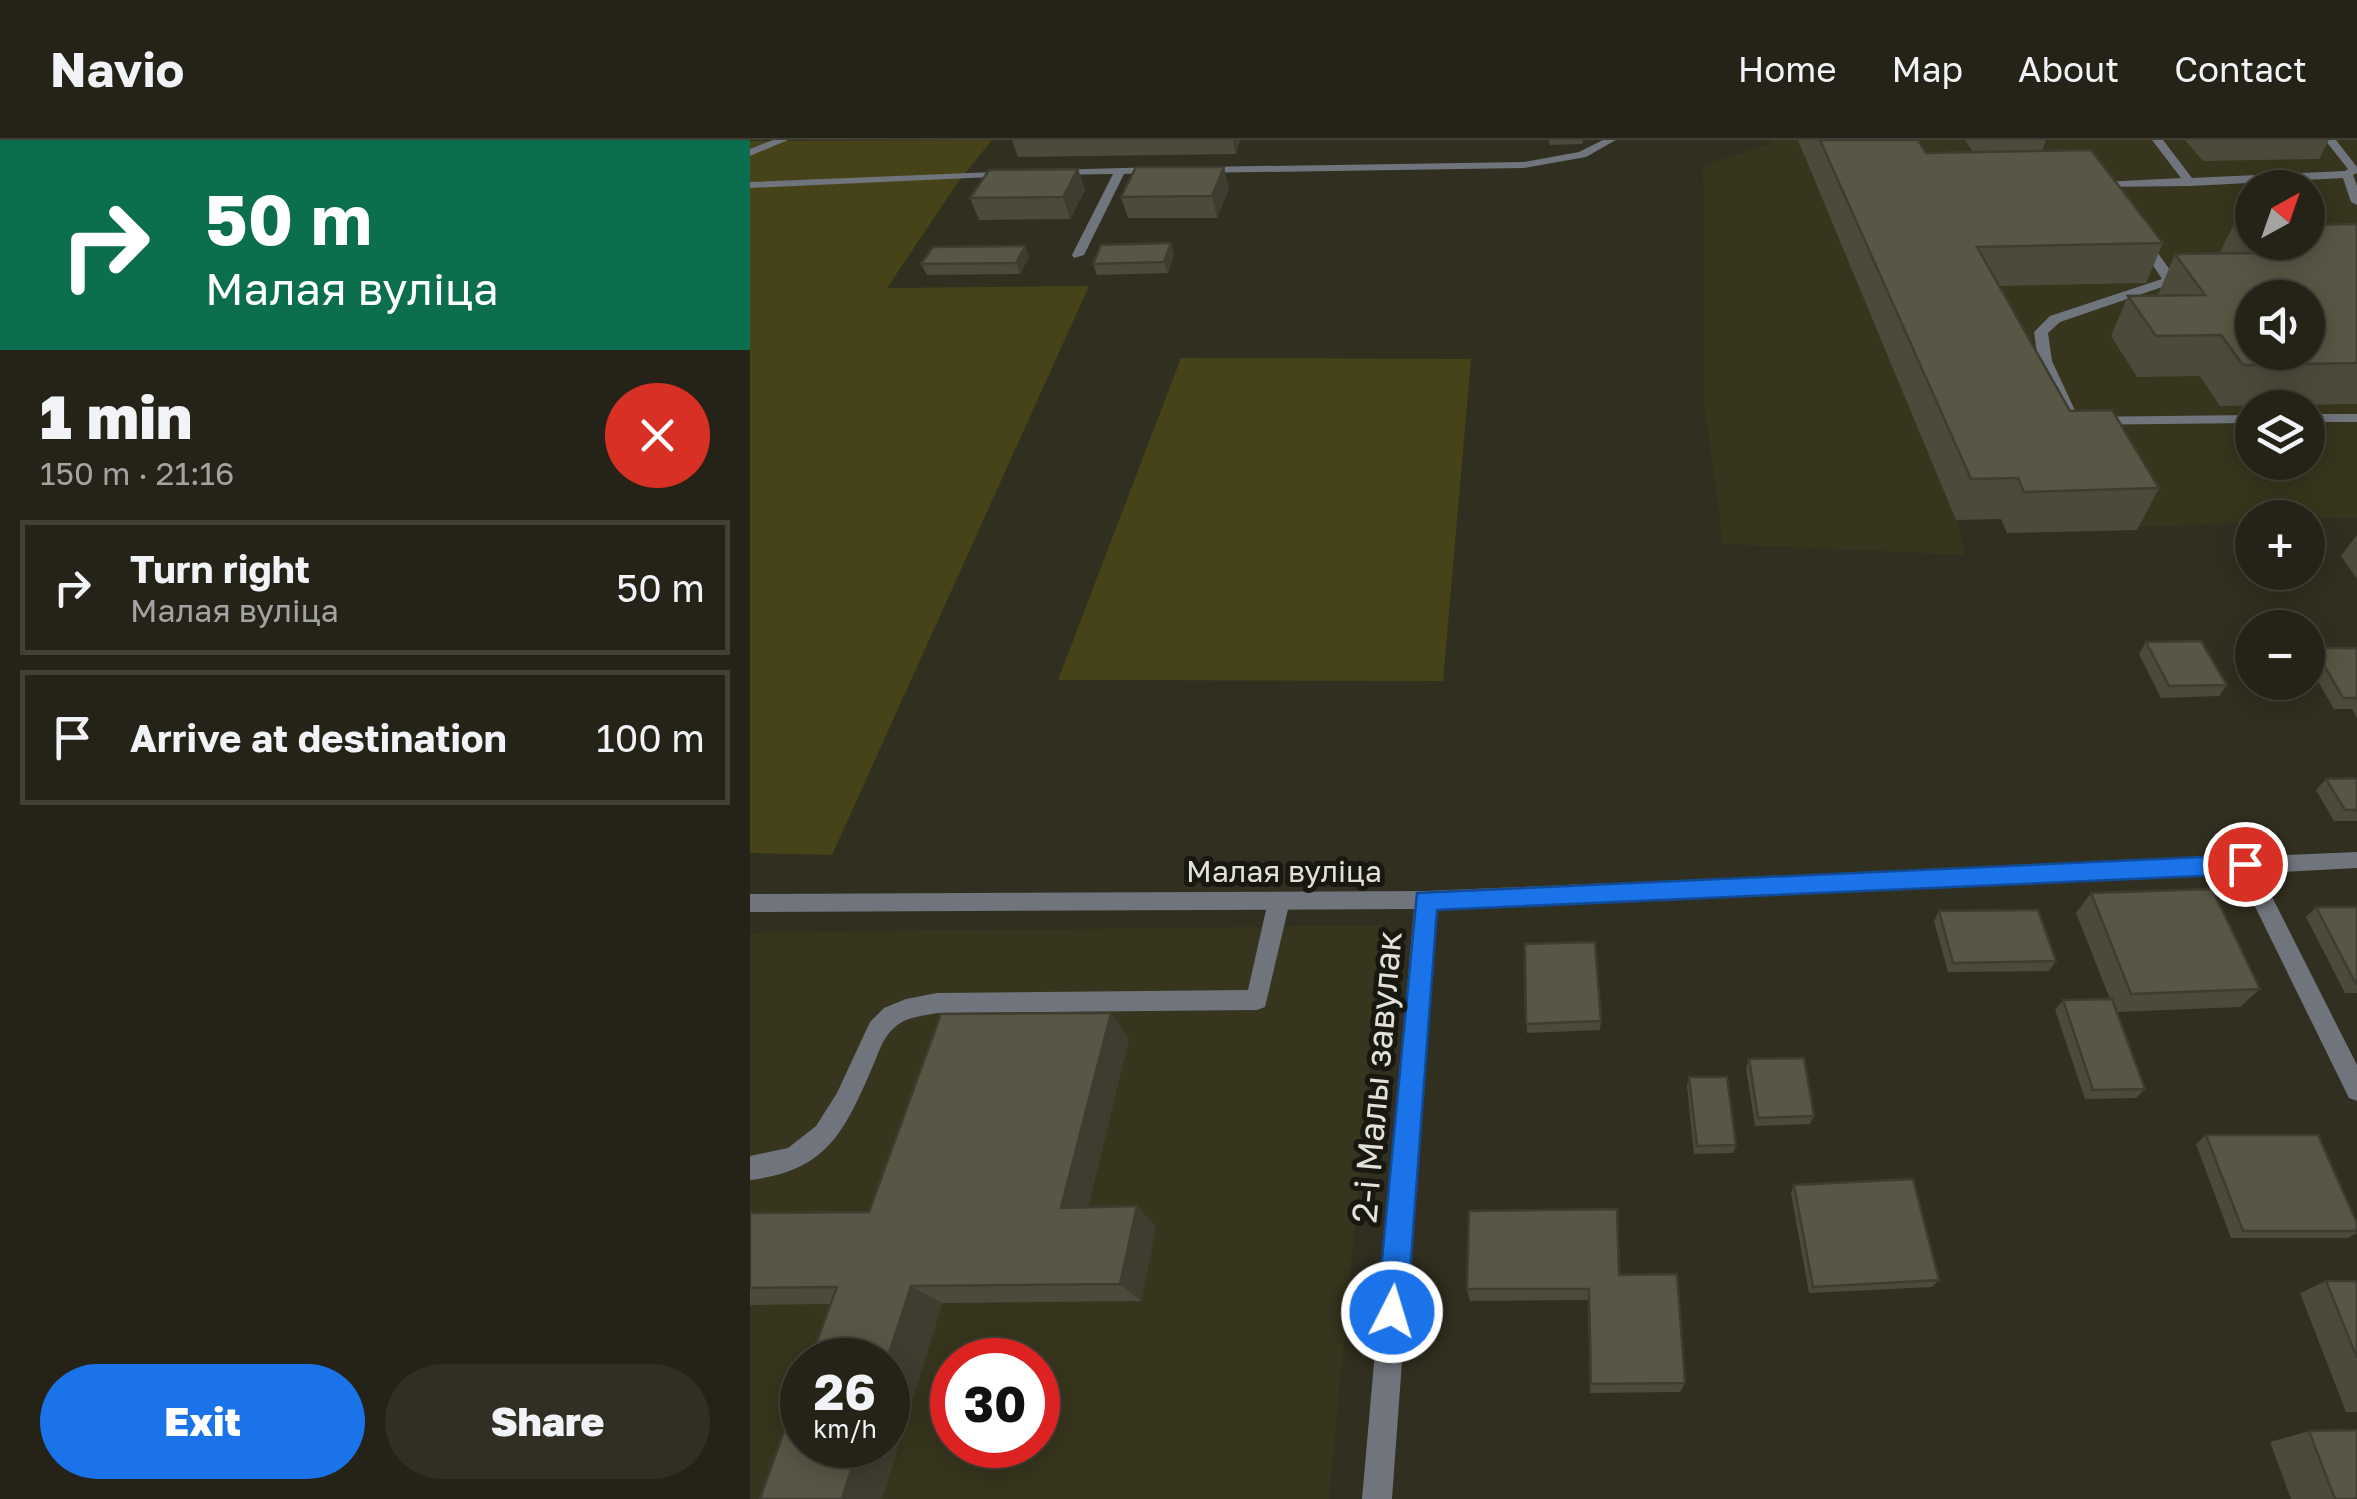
<!DOCTYPE html>
<html lang="en">
<head>
<meta charset="utf-8">
<style>
  body { margin:0; font-family:"Golos Text",sans-serif; background:#312f24; color:#f1f3f6; height:100vh; display:flex; flex-direction:column; font-size:38px; white-space:nowrap }
  * { box-sizing:border-box; margin:0 }
  p { font-size:32px; color:#a3a4a1 }
  .icon { flex:none; width:55px; height:55px; fill:none; stroke:currentColor; stroke-width:2; stroke-linecap:round; stroke-linejoin:round }
  .map { position:relative; flex:1; overflow:hidden }
  .panel { display:flex; flex-direction:column; background:#252317; width:750px }
  .panel>* { flex:none }
  .hud { background:#0b6e4f; color:#fff; overflow:hidden }
  .needle { width:65px; rotate:40deg }
  .fabs { position:absolute; left:1485px; top:30px; display:grid; gap:20px }
  .fabs a { display:grid; place-items:center; width:90px; height:90px; border-radius:50%; background:#252317; box-shadow:0 5px 25px #0003,0 0 0 2px #424036; font-size:50px }
  .speed { position:absolute; left:30px; top:1198px; display:flex; gap:20px; font-size:50px; font-weight:700; text-align:center }
  .speed>* { display:grid; place-content:center; width:130px; height:130px; border-radius:50%; background:#252317; box-shadow:0 5px 25px #0003,0 0 0 2px #424036; line-height:1 }
  .speed small { font-size:25px; font-weight:400 }
  .speed .limit { border:15px solid #d22; background:#fff; color:#111 }
  .pin { position:absolute; display:grid; place-items:center; width:85px; height:85px; color:#fff; margin:-42px; border:5px solid #fff; border-radius:50%; box-shadow:0 2px 10px #0007 }
  .me { position:absolute; width:110px; margin:-55px; rotate:5deg; stroke-linejoin:round; filter:drop-shadow(0 0 8px #0008) }
  .turn { display:flex; align-items:center; gap:35px; height:210px; padding:0 40px; font-size:45px }
  .turn .icon { width:130px; height:130px; stroke-width:2.5 }
  .turn b { display:block; font-size:70px; line-height:85px }
  .round { display:grid; place-items:center; flex:none; width:105px; height:105px; border-radius:52px; background:#312f24 }
  .overview { display:flex; align-items:center; justify-content:space-between; height:170px; padding:0 40px }
  h1 { font-size:60px; font-weight:800; line-height:75px }
  .action { display:flex; gap:20px; margin-top:auto; padding:20px 40px }
  .action a { flex:1; height:115px; border-radius:60px; background:#1a73e8; color:#fff; font-size:40px; font-weight:800; line-height:115px; text-align:center }
  .action a+a { background:#312f24; color:#f1f3f6 }
  ul { padding:0; list-style:none }
  li { display:flex; align-items:center; gap:30px; height:135px; margin:0 20px 15px; padding:0 20px; border:5px solid #424036; border-radius:0px }
  li div { flex:1 }
  li b { display:block; font-size:38px }
  li em { font-style:normal }
  header { display:flex; align-items:center; gap:60px; box-sizing:border-box; height:140px; padding:0 50px; background:#252317; border-bottom:2px solid #424036 }
  header strong { font-size:48px }
  nav { display:flex; gap:55px; margin-inline-start:auto; font-size:35px }
  main { display:flex; flex:1; min-height:0 }
  .map>svg:first-child { display:block }
  .built { fill:#37351d; fill-rule:evenodd }
  .green { fill:#464319 }
  .lines { fill:none; stroke-linecap:round; stroke-linejoin:round }
  .service { fill:#70747c; fill-rule:evenodd }
  .minor { fill:#70747c; fill-rule:evenodd }
  .wall { fill:#4c4b3b }
  .shaded-wall { fill:#3e3d30 }
  .building { fill:#585745; stroke:#3e3d30; stroke-width:2.5; fill-rule:evenodd }
  .route { fill:#1a73e8; stroke:#114b97; stroke-width:2.5 }
  .labels { text-anchor:middle; dominant-baseline:central; stroke-width:10; stroke-linejoin:round; paint-order:stroke }
  .street-label { font-size:30px; fill:#e2e1d7; stroke:#181710 }
  .near-street-label { font-size:35px; fill:#e2e1d7; stroke:#181710 }
</style>
</head>
<body>
<header>
<strong>Navio</strong>
<nav><a>Home</a><a>Map</a><a>About</a><a>Contact</a></nav>
</header>
<main>
<section class="panel">
<div class="hud">
<div class="turn"><svg class="icon" aria-label="right" viewBox="0 0 24 24"><path d="M7 20v-9h11M14 6l5 5-5 5"/></svg><div><b>50 m</b>Малая вуліца</div></div>
</div>
<div class="overview"><div><h1>1 min</h1><p>150 m · 21:16</p></div><a class="round" style="background:#d93025;color:#fff"><svg class="icon" aria-label="close" viewBox="0 0 24 24"><path d="M6 6l12 12M18 6L6 18"/></svg></a></div>
<ul>
<li><svg class="icon" aria-label="right" viewBox="0 0 24 24"><path d="M7 20v-9h11M14 6l5 5-5 5"/></svg><div><b>Turn right</b><p>Малая вуліца</p></div><em>50 m</em></li>
<li><svg class="icon" aria-label="arrive" viewBox="0 0 24 24"><path d="M6 21V4h12l-3 4 3 4H6"/></svg><div><b>Arrive at destination</b></div><em>100 m</em></li>
</ul>
<div class="action"><a>Exit</a><a>Share</a></div>
</section>
<div class="map">
<svg width="1607" height="1359" viewBox="0 0 1607 1359">
  <rect width="100%" height="100%" fill="#312f1f"/>
  <path class="built" d="M1020 0H1607V378H1502V382L1257 393 1251 379 1207 380 1215 415 973 404 954 261 953 25 1020 4ZM1502 48H1558V102H1502ZM1502 158H1558V212H1502ZM1502 268H1558V322H1502Z
    M633 785 579 1359H0V793ZM52 1220H138V1305H52ZM202 1220H288V1305H202Z"/>
  <path class="green" d="M242 0 208 42 137 148 339 146 82 715 0 713V1Z
    M431 218 721 219 693 541 308 540Z"/>
  <g class="lines">
    <path class="service" d="M23 0H38L0 16V9Z
      M853 0H866L836 17 774 28 448 33 442 30 448 27 774 22 829 12Z
      M1402 0H1413L1442 38 1595 31 1598 29 1575 0H1586L1607 27V33L1603 35 1607 46V65L1601 62 1593 38 1440 46 1349 47V43L1353 42 1431 38Z
      M409 27 413 28V32L374 34 334 115 324 118 322 115 363 34 303 35 299 34V30Z
      M268 31V35L264 36 0 48V42Z
      M1391 94 1395 95 1425 137 1421 144 1310 182 1298 193 1302 221 1328 277 1502 275V283L1323 285 1316 281 1288 221 1284 192 1300 176 1412 139 1385 98Z
      M1558 274H1607V282H1558Z
      M529 752 536 755 540 761 515 867 507 870 187 873C172 876 155 877 144 888 132 898 128 915 122 928 94 993 76 1031 0 1040V1016L38 1008 66 986 87 953 120 882 134 868 156 859 187 853 498 850 518 761 522 755Z"/>
    <path class="minor" d="M1607 712V728L1510 733 1607 925V961L1599 958 1489 734 685 768 642 1359H612L664 769 0 772V754L675 751Z"/>
  </g>
  <path class="wall" d="M262 0H490L486 14 268 17Z
    M799 0H833L832 4 800 5Z
    M1048 0H1168L1176 13 1223 12 1215 0H1296L1292 11 1413 103 1396 143 1249 146 1320 271 1409 348 1387 390 1257 393 1251 379 1206 380Z
    M1435 0H1579L1569 19 1453 21Z
    M328 29 335 50 320 79 229 80 220 58Z
    M479 48 467 78H378L371 57Z
    M1607 84V264L1470 266 1450 236 1387 237 1361 196 1378 156 1408 155 1425 114H1469L1483 86Z
    M275 106 279 117 270 134 177 135 171 124Z
    M424 114 418 133 347 135 343 124Z
    M1607 395V439L1591 416Z
    M1396 502 1477 545 1469 556 1411 558 1389 514Z
    M1564 508H1607V578L1602 569H1584L1558 524V516Z
    M1607 638V681H1584L1566 650 1576 639Z
    M1341 753 1510 849 1490 867 1367 872 1395 949 1386 958 1335 959 1305 870 1313 860 1360 859 1326 773Z
    M1566 767H1607V853H1595L1556 777Z
    M1189 771 1306 821 1299 831 1198 832 1184 781Z
    M775 804 851 881 850 890 777 893Z
    M361 873 379 899 338 1067 387 1066 406 1087 391 1161 192 1163 132 1359H10L81 1164 0 1165V1073L119 1072Z
    M999 919 1064 976 1060 984 1005 986 996 928Z
    M939 937 986 1005 983 1013 944 1014 937 946Z
    M1456 995 1607 1083V1093L1597 1098H1481L1446 1004Z
    M1044 1045 1189 1140 1182 1147 1059 1153 1041 1053Z
    M869 1135 935 1243 930 1252 840 1253 838 1160 720 1161 717 1149Z
    M1576 1141H1607V1272H1596L1550 1153Z
    M1559 1291 1607 1359H1541L1520 1302Z"/>
  <path class="shaded-wall" d="M483 0H490L486 14Z
    M474 27 479 48 467 78 462 56Z
    M328 29 335 50 320 79 313 57Z
    M421 103 424 114 418 133 414 122Z
    M275 106 279 117 270 134 266 123Z
    M361 873 379 899 333 1088 311 1068Z
    M387 1066 406 1087 391 1161 370 1144Z
    M161 1146 192 1163 132 1359H92L109 1305H138V1220Z"/>
  <path class="building" d="M1070 0H1168L1176 13 1341 10 1413 103 1227 107 1320 271 1362 270 1409 348 1274 352 1268 338 1221 339Z
    M386 27H474L462 56 371 57Z
    M328 29 313 57 220 58 239 30Z
    M1607 84V223L1493 225 1471 195 1406 196 1378 156 1455 155 1425 114 1506 113 1483 86H1502V102H1558V85ZM1502 158H1558V212H1502Z
    M421 103 414 122 343 124 351 105Z
    M275 106 266 123 171 124 183 107Z
    M1451 501 1477 545 1419 546 1396 502Z
    M1564 508H1607V558H1593Z
    M1607 638V670H1595L1576 639Z
    M1462 749 1510 849 1381 854 1341 753Z
    M1566 767H1607V844H1606Z
    M1288 770 1306 821 1203 823 1189 771Z
    M845 802 851 881 776 884 775 804Z
    M1362 859 1395 949 1343 950 1313 860Z
    M361 873 311 1068 387 1066 370 1144 161 1146 137 1220H60L87 1147 0 1148V1073L119 1072 191 874Z
    M1054 918 1064 976 1008 978 999 919Z
    M939 937H977L986 1005 947 1006Z
    M1456 995H1568L1607 1083V1091H1493Z
    M1163 1039 1189 1140 1063 1147 1044 1045Z
    M867 1069 869 1135 927 1134 935 1243 841 1244 839 1149H717L719 1071Z
    M1576 1141H1607V1218Z
    M52 1241V1305H109L92 1359H10Z
    M1607 1290V1359H1585L1559 1291Z"/>
  <path class="route" d="M1495 715 1503 718 1506 724 1503 731 1495 734 687 770 657 1172 653 1183 642 1187 631 1183 627 1172 667 753Z"/>
  <g class="labels">
    <g class="street-label">
      <text x="534" y="731">Малая вуліца</text>
    </g>
    <g class="near-street-label">
      <text transform="translate(626 937) rotate(-85)">2-і Малы завулак</text>
    </g>
  </g>
</svg>
<div class="fabs">
<a><svg class="needle" viewBox="-14 -14 28 28"><path d="M0-13l5 13h-10z" fill="#e53935"/><path d="M0 13l5-13h-10z" fill="#a3a4a1"/></svg></a>
<a><svg class="icon" aria-label="sound" viewBox="0 0 24 24"><path d="M4 9h4l5-4v14l-5-4H4zM17 9q2 3 0 6"/></svg></a>
<a><svg class="icon" aria-label="layers" viewBox="0 0 24 24"><path d="M12 4l9 5-9 5-9-5zM3 14l9 5 9-5"/></svg></a>
<a>+</a>
<a>−</a>
</div>
<div class="speed"><div>26<small>km/h</small></div><div class="limit">30</div></div>
<div class="pin" style="left:1495px;top:724px;background:#d93025"><svg class="icon" aria-label="arrive" viewBox="0 0 24 24"><path d="M6 21V4h12l-3 4 3 4H6"/></svg></div>
<svg class="me" style="left:642px;top:1172px" viewBox="-20 -20 40 40"><circle r="17" fill="#1a73e8" stroke="#fff" stroke-width="3"/><path d="M0-11L8 9 0 5-8 9z" fill="#fff"/></svg>
</div>
</main>
</body>
</html>
